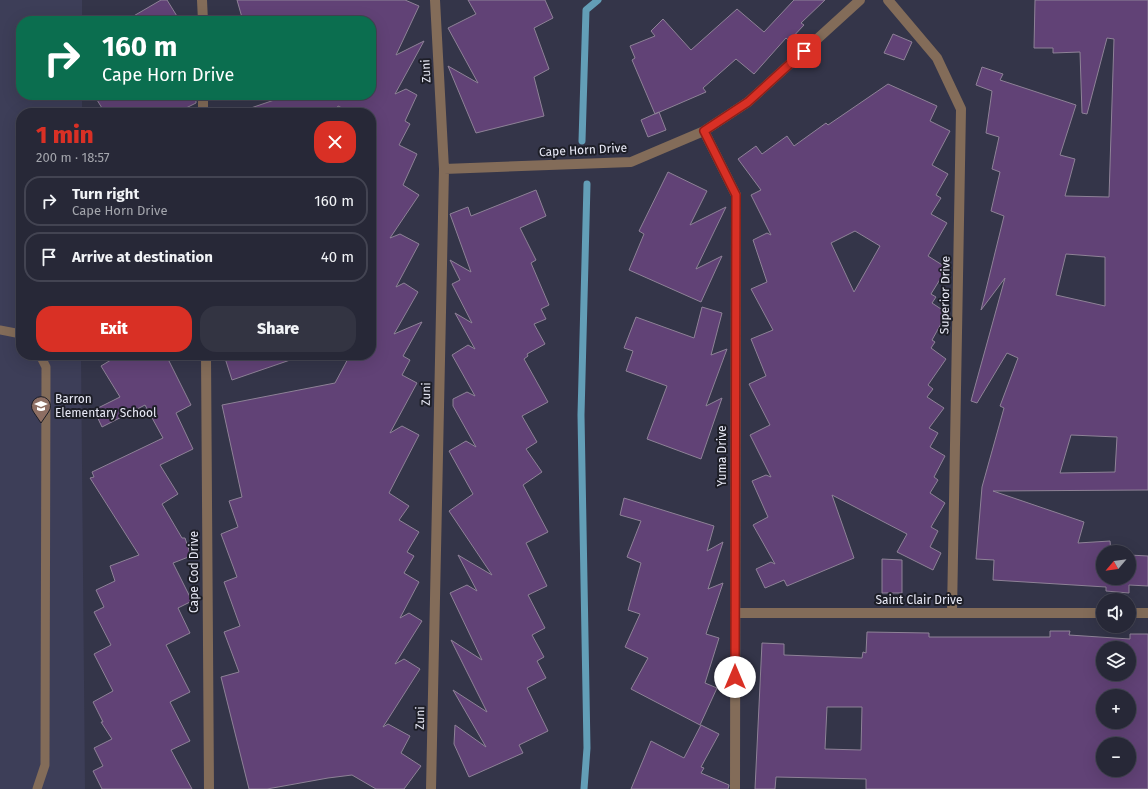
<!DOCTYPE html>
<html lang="en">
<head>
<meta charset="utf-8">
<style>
  body { margin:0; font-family:"Fira Sans",sans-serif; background:#333442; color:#f1f3f6; height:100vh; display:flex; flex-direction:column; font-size:15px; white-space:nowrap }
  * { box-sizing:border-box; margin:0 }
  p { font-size:13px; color:#a4a6ad }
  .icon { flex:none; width:22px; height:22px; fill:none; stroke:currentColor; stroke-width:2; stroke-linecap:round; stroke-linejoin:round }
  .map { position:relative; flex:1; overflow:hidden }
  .details { position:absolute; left:16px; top:108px; width:360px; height:252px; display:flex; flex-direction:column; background:#272837; border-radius:16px; box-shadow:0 4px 16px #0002,0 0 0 1px #434452 }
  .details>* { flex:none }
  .top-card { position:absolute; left:16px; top:16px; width:360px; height:84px; border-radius:16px; box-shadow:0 4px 16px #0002,0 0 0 1px #434452; background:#0b6e4f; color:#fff; overflow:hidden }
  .needle { width:26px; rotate:241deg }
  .fabs { position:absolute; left:1096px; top:545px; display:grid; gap:8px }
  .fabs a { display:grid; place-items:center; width:40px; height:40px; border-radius:50%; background:#272837; box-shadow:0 4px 16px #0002,0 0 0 1px #434452; font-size:20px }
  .pin { position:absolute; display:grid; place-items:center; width:34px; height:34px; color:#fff; margin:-17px; border-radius:8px; box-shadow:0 2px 6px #0006 }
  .me { position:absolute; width:44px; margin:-22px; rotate:0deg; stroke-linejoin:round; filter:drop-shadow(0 0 3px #0008) }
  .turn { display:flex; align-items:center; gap:14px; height:84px; padding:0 20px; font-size:18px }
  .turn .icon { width:52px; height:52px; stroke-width:2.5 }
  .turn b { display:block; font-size:28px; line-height:34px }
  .round { display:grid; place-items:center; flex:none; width:42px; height:42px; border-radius:16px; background:#333442 }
  .overview { display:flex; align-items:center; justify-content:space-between; height:68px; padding:0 20px }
  h1 { font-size:24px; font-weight:800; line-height:30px; color:#d93025 }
  .cta { display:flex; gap:8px; margin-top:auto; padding:8px 20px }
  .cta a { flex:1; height:46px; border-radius:16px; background:#d93025; color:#fff; font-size:16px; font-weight:800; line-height:46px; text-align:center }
  .cta a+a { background:#333442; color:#f1f3f6 }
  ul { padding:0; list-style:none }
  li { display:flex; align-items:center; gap:12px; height:50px; margin:0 8px 6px; padding:0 12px; border:2px solid #434452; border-radius:16px }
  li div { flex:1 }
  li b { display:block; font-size:15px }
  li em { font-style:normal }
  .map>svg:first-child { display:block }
  .built { fill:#3d3e58 }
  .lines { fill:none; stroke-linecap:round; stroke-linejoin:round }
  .stream { stroke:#639eb7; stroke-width:7 }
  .building { fill:#614276; stroke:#8e8297; fill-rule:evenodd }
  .service { stroke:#836c59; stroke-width:9 }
  .minor { stroke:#836c59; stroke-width:10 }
  .route-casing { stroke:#8d1f18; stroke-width:10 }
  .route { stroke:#d93025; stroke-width:7 }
  .labels { text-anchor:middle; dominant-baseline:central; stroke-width:4; stroke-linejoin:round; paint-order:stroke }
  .street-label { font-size:12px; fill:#e9eaf7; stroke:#1d1e27 }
  .poi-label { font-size:12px; fill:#e9eaf7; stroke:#1d1e27; text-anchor:start }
</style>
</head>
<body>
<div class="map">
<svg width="1148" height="789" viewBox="0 0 1148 789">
  <rect width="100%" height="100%" fill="#343549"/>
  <path class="built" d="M0 0H82V21H21V95H82V113H21V355H81L85 789H0Z"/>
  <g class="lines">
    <path class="stream" d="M582 141 586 10 598 0
      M584 789 587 748 581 415 587 184"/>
  </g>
  <path class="building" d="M161 0H167L180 21H125Z
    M237 0H405L419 6 396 55 424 41 395 94 406 89 417 95 405 121 410 124 399 145 417 154 403 185 419 195 390 238 400 234 419 244 396 287 404 283 418 292 394 334 422 322 403 356 410 360 402 375 417 383 390 433 402 426 419 435 389 493 409 506 399 520 419 532 407 552 414 556 404 573 419 582 400 618 409 613 422 621 395 664 404 659 420 669 383 727 388 724 410 736 401 753 421 766 404 789H376L352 775 328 778 267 789H249L221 677 239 672 224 632 240 626 224 582 237 577 221 534 238 527 229 501 242 497 222 405 335 383 350 355H371V113H352L338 106 334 113H246L245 110 289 95H371V21H243Z
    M468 0H545L553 18 534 28 549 69 534 77 544 116 476 133 448 66 478 83 448 28 476 14Z
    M794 0H825L801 23 804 25 789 41 786 38 754 74 736 59 703 88 706 92 655 114 632 60 635 58 630 46 655 36 651 31 663 19 691 50 737 9 764 32Z
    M1035 0H1148V490L993 491 1084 522 1078 543 1110 541 1111 552H1103V578H1129V555L1148 556V586L1129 585V593L1106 591V587L993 580 994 560 976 559 982 487 1004 408 1000 406 1018 358 1007 353 977 403 971 401 1005 278 981 310 1004 216 991 211 1000 172 992 169 999 137 986 133 992 91 976 85 982 67 1003 74 1000 80 1076 105 1060 155 1075 159 1065 196 1109 197 1114 39 1107 38 1087 114 1082 113 1080 52 1053 53V48H1034ZM1066 254 1105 257V306L1056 295ZM1071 435 1117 437 1115 472 1060 473Z
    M893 34 912 42 904 60 884 53Z
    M888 84 937 106 930 121 950 131 932 165 948 174 936 195 941 198 931 214 947 223 928 256 947 268 931 294 936 297 932 303 947 313 932 340 935 342 931 348 946 359 928 385 933 389 927 397 944 408 929 428 938 433 930 447 945 456 934 477 938 480 930 493 945 503 931 527 938 531 930 547 941 553 933 570 897 552 907 534 832 495 854 558 787 586 784 580 765 588 756 569 771 562 775 564 753 525 768 517 752 481 766 475 771 477 750 435 770 425 749 384 766 376 751 339 773 330 751 289 767 282 753 240 767 233 771 235 751 195 761 190 738 159 756 146 762 154 787 136 794 146 826 123 828 125ZM855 231 880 246 854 292 831 243Z
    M94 95H196V103L176 113H105Z
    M659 112 666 130 648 137 641 120Z
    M668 172 707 191 690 225 726 207 696 269 722 256 701 302 629 270 644 234 639 231Z
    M536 190 546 216 520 228 536 260 531 263 549 305 541 309 546 319 534 324 545 344 527 354 528 356 524 359 548 402 522 416 537 442 526 449 542 472 523 485 548 532 526 543 547 586 528 595 545 628 532 635 544 657 537 661 546 678 527 688 548 731 519 745 523 753 469 777 454 744 455 725 486 747 453 690 487 712 451 640 482 660 450 593 467 585 477 591 458 555 492 575 449 511 473 494 449 451 466 441 476 447 453 406V399L467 392 475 396 452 355 468 345 475 349 455 313 472 323 452 284 460 280 450 260 471 272 450 214 468 207 471 216Z
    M702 307 722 313 711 355 727 349 706 406 722 398 701 459 647 439 667 386 626 371 633 351 624 348 636 317 694 338Z
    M119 355H166L191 405 176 413 193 449 160 465 178 494 162 504 182 538H185L191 556 173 563 192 601 178 608 190 633 166 645 190 692 170 702 190 741 171 750 192 789H102L93 771 103 766 94 748 112 739 101 722H103L93 702 113 691 94 654 111 645 94 612 104 607 96 590 115 581 110 566 139 555 90 478 94 477 92 472 163 438 145 405 102 427 94 410 120 397 101 366Z
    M224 355H296V358L232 380Z
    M624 498 714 526 707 551 723 542 708 589 723 583 706 634 719 638 705 683 717 688 700 725 631 689 648 658 625 647 640 614 628 610 641 563 627 557 641 521 620 515Z
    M882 559 902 560V593H882Z
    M1050 631H1070L1069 635 1130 639V634H1148V789H866V779L776 777 775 789H755L762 643 784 644V655L862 658 863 652 866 653 867 632 929 633V637H1050ZM1103 648H1129V674H1103ZM1103 696H1129V722H1103ZM827 707H862L861 750 825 749ZM1103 744H1129V770H1103Z
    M701 725 719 734 701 767 704 768 701 773 729 785 728 789H631L651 741 684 758Z"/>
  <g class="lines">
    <path class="service" d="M0 330 21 334
      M37 789 45 765 46 367 40 355"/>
    <path class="minor" d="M202 0 203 21
      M888 0 937 58 961 109 952 613
      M203 95V113
      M704 131 736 195 735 789
      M444 169 631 162 704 131 748 102 860 0
      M206 355 209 789
      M735 613H1103
      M1129 613H1148
      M431 789 444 169 435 0"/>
  </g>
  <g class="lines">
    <g class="route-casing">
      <path id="route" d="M735 677 736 195 704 131 748 102 804 51"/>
    </g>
    <use href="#route" class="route"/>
  </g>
  <defs>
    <g id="school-pin" transform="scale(1)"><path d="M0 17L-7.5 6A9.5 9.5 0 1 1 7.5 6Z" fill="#8d6e63" stroke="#1d1e27"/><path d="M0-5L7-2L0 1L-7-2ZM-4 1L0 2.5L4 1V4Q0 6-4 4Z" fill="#fff"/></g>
  </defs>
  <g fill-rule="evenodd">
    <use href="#school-pin" x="41" y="406"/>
  </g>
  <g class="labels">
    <g class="street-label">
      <text transform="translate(426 71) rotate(-93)">Zuni</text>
      <text transform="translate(583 150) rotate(-3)">Cape Horn Drive</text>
      <text transform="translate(945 295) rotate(-89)">Superior Drive</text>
      <text transform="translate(426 394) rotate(-89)">Zuni</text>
      <text transform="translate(722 456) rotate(-90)">Yuma Drive</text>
      <text transform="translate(194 572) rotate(-90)">Cape Cod Drive</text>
      <text x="919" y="600">Saint Clair Drive</text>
      <text transform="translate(420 718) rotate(-89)">Zuni</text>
    </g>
    <g class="poi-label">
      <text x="55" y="399">Barron<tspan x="55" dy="14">Elementary School</tspan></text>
    </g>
  </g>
</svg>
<div class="fabs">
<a><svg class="needle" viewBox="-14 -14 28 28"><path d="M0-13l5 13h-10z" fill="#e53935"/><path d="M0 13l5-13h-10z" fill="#a4a6ad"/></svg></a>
<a><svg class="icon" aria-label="sound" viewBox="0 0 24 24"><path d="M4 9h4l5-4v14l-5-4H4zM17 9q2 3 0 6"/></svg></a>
<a><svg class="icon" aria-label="layers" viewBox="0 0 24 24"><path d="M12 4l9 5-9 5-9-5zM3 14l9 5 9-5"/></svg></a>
<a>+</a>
<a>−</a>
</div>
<div class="pin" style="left:804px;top:51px;background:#d93025"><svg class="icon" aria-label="arrive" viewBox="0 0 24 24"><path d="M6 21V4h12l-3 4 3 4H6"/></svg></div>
<svg class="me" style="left:735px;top:677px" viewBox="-20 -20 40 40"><circle r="19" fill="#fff"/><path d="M0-13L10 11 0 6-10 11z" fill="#d93025"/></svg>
<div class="top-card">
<div class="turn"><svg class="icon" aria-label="right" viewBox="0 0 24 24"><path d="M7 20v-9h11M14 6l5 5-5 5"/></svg><div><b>160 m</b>Cape Horn Drive</div></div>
</div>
<section class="details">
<div class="overview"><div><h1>1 min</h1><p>200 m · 18:57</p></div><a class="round" style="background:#d93025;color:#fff"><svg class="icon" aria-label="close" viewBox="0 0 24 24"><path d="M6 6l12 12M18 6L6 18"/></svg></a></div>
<ul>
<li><svg class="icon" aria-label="right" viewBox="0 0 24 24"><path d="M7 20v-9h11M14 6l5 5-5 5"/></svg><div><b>Turn right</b><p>Cape Horn Drive</p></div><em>160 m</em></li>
<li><svg class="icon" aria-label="arrive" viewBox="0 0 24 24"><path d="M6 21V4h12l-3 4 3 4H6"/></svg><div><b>Arrive at destination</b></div><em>40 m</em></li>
</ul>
<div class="cta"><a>Exit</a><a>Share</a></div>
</section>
</div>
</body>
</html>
